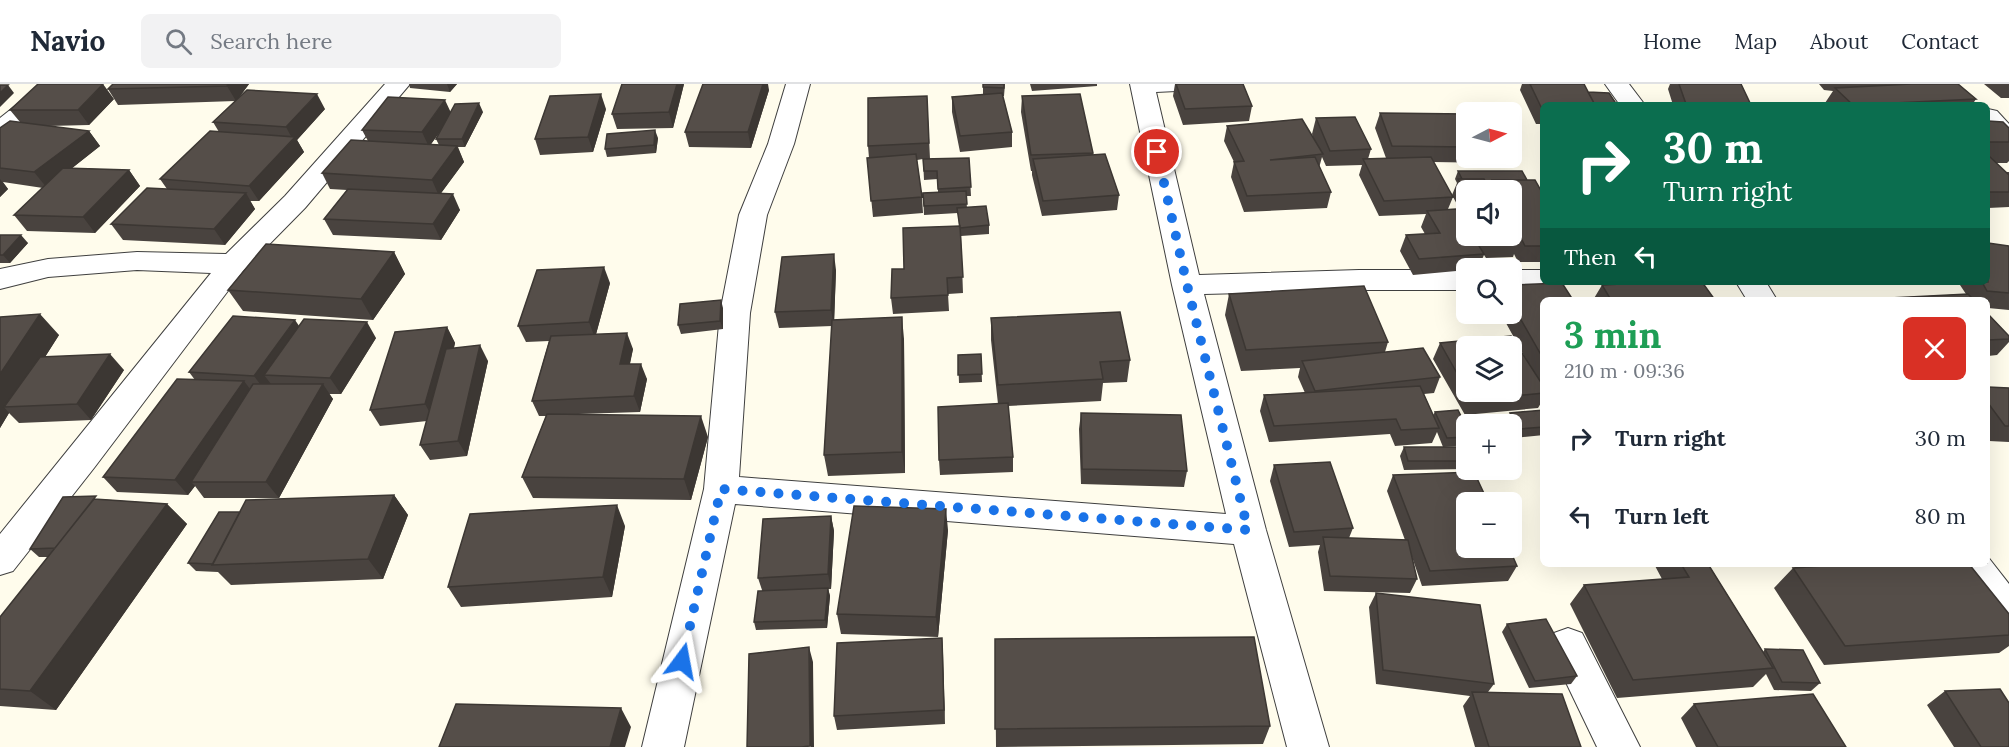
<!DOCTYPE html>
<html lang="en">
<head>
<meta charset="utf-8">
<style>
  body { margin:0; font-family:Lora,serif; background:#f2f2f3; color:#1f2937; height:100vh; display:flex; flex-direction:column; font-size:22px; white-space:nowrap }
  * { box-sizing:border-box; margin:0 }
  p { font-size:20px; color:#747a83 }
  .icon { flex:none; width:33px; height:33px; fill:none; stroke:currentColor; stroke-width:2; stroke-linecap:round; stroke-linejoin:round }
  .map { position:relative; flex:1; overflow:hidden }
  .details { position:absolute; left:1540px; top:213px; width:450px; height:270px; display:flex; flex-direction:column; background:#fff; border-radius:9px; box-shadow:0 6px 24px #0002 }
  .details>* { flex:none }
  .top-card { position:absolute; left:1540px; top:18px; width:450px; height:183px; border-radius:9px; box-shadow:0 6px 24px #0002; background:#0b6e4f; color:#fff; overflow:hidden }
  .needle { width:39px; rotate:84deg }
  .buttons { position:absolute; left:1456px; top:18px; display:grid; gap:12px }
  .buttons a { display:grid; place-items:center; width:66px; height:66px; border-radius:9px; background:#fff; box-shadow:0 6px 24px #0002; font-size:30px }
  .pin { position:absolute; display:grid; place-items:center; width:51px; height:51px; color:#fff; margin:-26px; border:3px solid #fff; border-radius:50%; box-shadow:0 2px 6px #0007 }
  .me { position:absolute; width:66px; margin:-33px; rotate:13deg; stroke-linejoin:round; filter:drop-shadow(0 0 4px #0008) }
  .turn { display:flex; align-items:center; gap:21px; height:126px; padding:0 24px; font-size:27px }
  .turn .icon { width:78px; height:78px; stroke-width:2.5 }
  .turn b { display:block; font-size:42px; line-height:51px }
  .then { display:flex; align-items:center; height:57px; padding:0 24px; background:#0003; gap:12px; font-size:22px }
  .round { display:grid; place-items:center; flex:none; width:63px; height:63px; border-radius:9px; background:#f2f2f3 }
  .headline { display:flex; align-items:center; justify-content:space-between; height:102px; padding:0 24px }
  h1 { font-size:36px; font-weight:800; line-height:45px; color:#1e9e55 }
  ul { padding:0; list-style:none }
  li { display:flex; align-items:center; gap:18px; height:78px; padding:0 24px }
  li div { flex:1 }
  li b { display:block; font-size:22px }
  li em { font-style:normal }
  header { display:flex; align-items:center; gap:36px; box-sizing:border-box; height:84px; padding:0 30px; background:#fff; border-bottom:2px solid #e0e1e3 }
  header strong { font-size:28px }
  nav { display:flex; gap:33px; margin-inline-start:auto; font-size:21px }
  .search { width:420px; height:54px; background:#f2f2f3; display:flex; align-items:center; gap:15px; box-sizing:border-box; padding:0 21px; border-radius:9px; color:#747a83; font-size:22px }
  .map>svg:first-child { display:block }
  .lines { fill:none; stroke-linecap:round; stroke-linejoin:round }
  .minor-casing { stroke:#3f3f3f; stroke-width:2 }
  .minor { fill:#fff; fill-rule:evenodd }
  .wall { fill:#49433f; fill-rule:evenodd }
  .shaded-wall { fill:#3c3733 }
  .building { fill:#554e49; stroke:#3c3733; stroke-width:1.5 }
  .route { stroke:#1a73e8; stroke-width:10; stroke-dasharray:0 18 }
</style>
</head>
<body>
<header>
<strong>Navio</strong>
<div class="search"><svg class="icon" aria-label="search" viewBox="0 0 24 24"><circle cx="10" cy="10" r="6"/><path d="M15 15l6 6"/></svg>Search here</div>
<nav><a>Home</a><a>Map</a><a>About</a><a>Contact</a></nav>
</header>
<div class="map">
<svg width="2009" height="663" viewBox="0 0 2009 663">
  <rect width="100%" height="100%" fill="#fffcec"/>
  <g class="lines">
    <g class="minor-casing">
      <path id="minor" d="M43 0H70L9 51 0 54V34Z
        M385 0H410L305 124 243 187 94 384 13 487 0 491V450L211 189 137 186 48 193 0 205V185L48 175 137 168 226 170 285 112Z
        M786 0H810L794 60 767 131 750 229 739 393 1226 430 1172 201 1130 0H1220L1217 5 1156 8 1199 191 1359 186H1467V206H1359L1204 210 1266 446 1329 663H1287L1234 460 735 420 684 663H642L704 405 720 229 739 131 768 60Z
        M1605 0H1629L1645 21H1620Z
        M1988 25 1997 27 2009 40V64L2000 61 1988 47Z
        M1512 186H1544V198H1557L1554 203 1544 206H1512Z
        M1736 198H1766L1777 216H1747Z
        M1988 473 2009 500V544L1995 540 1958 491 1953 480H1988Z
        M1568 544 1582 549 1640 663H1597L1548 561 1554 549Z"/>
    </g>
    <use href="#minor" class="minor"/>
  </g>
  <path class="wall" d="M113 0H249L239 14 325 25 297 56 304 68 259 117H250L255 125 225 161 123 156 111 140 167 105 160 95 219 48 213 38 235 17 118 21 108 5Z
    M409 0H457L450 8 410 4Z
    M684 0 673 44 617 45 612 30Z
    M983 0H1005L1004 12H1003L1012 48V63L960 68 952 28V13L983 10Z
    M1030 0H1097V2L1032 7Z
    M1175 0H1243L1252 22 1249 37 1183 41 1173 12Z
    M1522 0H1584L1588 8 1544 21V40H1536L1520 6Z
    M1670 0H1741L1751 21H1673L1668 5Z
    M1819 0H1958L1976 15 1972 21H1827L1825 19 1833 7 1824 6Z
    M1984 0H2009V14H2001Z
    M769 6 751 64 689 63 685 48Z
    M927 12 930 75 969 74 971 112H966L967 124 989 141V150L961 152 963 209 948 210 949 227 893 230 891 214 904 185 959 142 958 129 924 131 923 109 938 108V95L924 96 923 75 917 76 922 113 923 129 873 133 867 74H869L868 62Z
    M1022 12 1093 69V71L1119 111 1117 126 1042 132 1032 91V87H1031L1021 28Z
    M114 15 89 41 48 42 89 47 100 62 72 84 129 86 140 102 95 149 27 147 14 131 43 104 3 98 8 105 0 113V44L20 38 10 26Z
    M606 25 593 68 540 71 535 55Z
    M483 28 465 63H458L464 78 441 109 460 126 441 156 333 151 324 135 347 106 330 105 322 89 368 57 362 46ZM441 46 436 55 439 61 431 60Z
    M1380 29 1467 30V74H1498L1496 79 1433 78 1453 113 1448 125 1478 159 1474 152H1512V106H1467V139L1452 111 1457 99 1455 95 1458 87 1527 96 1544 112V178H1518L1514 170 1513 173 1486 174 1484 171 1478 184H1467V186L1413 191 1400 167 1406 151 1425 150 1421 143 1426 130 1379 132 1359 91 1362 81 1326 82 1322 73 1319 84 1331 108 1327 124 1244 128 1231 93 1234 78 1224 57 1227 42 1314 56 1312 50 1316 34 1371 65 1368 75 1386 74 1375 44Z
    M1988 37 2009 44V77L2007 79H1996L2005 88H2009V123L1988 124Z
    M658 54 656 69 607 73 605 65Z
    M0 151 28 159 10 179H0Z
    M2009 162V226L1988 224V216H1850L1966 210 1958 198H1988Z
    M394 168 405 190 373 236 243 227 228 206Z
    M836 186 834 236 904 255 905 389 828 392 824 371 832 242 779 244 775 228Z
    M610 199 596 250 633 265 630 280 647 295 640 328 579 330 708 353 691 416 533 414 522 393 546 332H539L532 317 549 257 526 258 518 242Z
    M1512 201 1544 216V314L1538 324 1465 331 1433 275 1440 259 1527 277 1501 230H1512Z
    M1602 201 1715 216H1593Z
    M1229 210 1388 258 1385 268 1440 293 1434 309 1424 310 1433 331 1435 328 1467 344V361L1443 363 1437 348 1432 359 1395 362 1390 350 1269 358 1260 327 1264 311 1305 309 1298 293 1300 284 1241 287 1225 231Z
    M723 224V245L681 250 678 241Z
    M1988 230 2009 252V258L1997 271 1988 272Z
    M0 233 59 251 45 273 124 286 91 336 19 339 9 329 0 344Z
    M991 234 1130 276 1127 298 1103 299 1101 317 1008 322 1013 373V388L940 391 939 376 998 320 991 256Z
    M299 242 376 254 341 310H329L333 315 279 414H204L195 402 188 411 117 408 103 393 195 296 189 288Z
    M447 243 455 259 454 264 488 277 467 372 430 376 420 361 427 337 380 342 370 326Z
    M981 270 982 298 959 299 958 271Z
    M1988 303 2009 304V358L1989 357 1988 355Z
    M1544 326V351L1514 354 1512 349V340H1507L1506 337 1510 329Z
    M1081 329 1187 387 1184 403 1081 400 1079 345Z
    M1404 363H1467V385L1404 386 1400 372Z
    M1274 381 1353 444 1349 454 1405 456 1387 407 1393 391 1517 482 1508 497 1422 502 1412 473 1417 495 1410 509 1324 507 1318 468 1320 461 1289 463 1270 397Z
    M394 411 408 431 383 495 231 501 218 488 196 487 188 479 240 428Z
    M99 415 167 420 187 440 56 626 0 622V533L48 473H39L30 465Z
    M831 432 834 447 831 505H828L830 512 827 544 756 546 754 538 762 506 758 494Z
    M625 442 612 513 461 523 448 503Z
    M948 446 938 553 841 550 837 530Z
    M1654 480H1739L1710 483 1763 568 1765 565 1820 599 1811 607 1774 606 1766 590 1753 603 1617 614 1570 520 1584 501 1662 495Z
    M1793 484 2009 530V562L1999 569 1824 581 1774 504Z
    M1376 509 1494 600 1488 608 1581 663H1475L1463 622 1470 612 1376 600 1369 523Z
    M1507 540 1577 592 1571 600 1529 604 1502 548Z
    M942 554 945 640 837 646 834 632Z
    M995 555 1270 642 1263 660 996 663Z
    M1945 607 2009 663H1954L1927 621Z
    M1694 620 1846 663H1696L1681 634Z"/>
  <path class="shaded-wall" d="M103 0 114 15 89 41 78 26Z
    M228 0H249L236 17 227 2Z
    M447 0H457L450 8Z
    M677 0H684L673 44 669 28Z
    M763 0H768L769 6 751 64 748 48Z
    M8 1 14 9 0 23V9Z
    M317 10 325 25 297 56 304 68 259 117 249 102 293 56 286 43Z
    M601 10 606 25 593 68 588 53Z
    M445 16 452 31 429 63 422 48Z
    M479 19 483 28 465 63 462 55Z
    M655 46 658 54 656 69 654 61Z
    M89 47 100 62 47 104 34 88Z
    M457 62 464 78 439 112 432 96Z
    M129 86 140 102 95 149 83 133Z
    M0 95 8 105 0 113Z
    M246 109 255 125 225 161 214 145Z
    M453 110 460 126 441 156 433 140Z
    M21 151 28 159 10 179 3 171Z
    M394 168 405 190 373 236 361 215Z
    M834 170 836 186 834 242 831 226Z
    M604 183 610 199 595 254 589 238Z
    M721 216 723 224V245L720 237Z
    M40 230 59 251 13 323H4L9 329 0 344V290Z
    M902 233 904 255 905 389 902 368Z
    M295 236 306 252 264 291 271 300 266 308 254 292Z
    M367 238 376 254 341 310 330 294Z
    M447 243 455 259 434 336 425 320Z
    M627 249 633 265 626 296 620 280Z
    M480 261 488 277 467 372 458 357Z
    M110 270 124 286 91 336 77 320Z
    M641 280 647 295 640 328 634 312Z
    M244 297 256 313 191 398 195 402 188 411 175 396Z
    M323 300 333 315 279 414 266 398Z
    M701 332 708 353 691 416 684 395Z
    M394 411 408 431 383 495 368 475Z
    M167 420 187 440 56 626 30 607Z
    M617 421 625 442 612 513 603 493Z
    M946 425 948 446 938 553 936 533Z
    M831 432 834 447 831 505 828 490Z
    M828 504 830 512 827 544 825 536Z
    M942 554 943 568 945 640 944 626Z
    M809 563 813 578 814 663H811L810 662Z
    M621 624 631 643 625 663H610Z"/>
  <path class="building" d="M38 0H103L78 26H10Z
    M113 0H228L227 2 108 5Z
    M622 0H677L669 28 612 30Z
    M703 0H763L748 48H685Z
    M983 0H1004V4L983 3Z
    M1176 0H1243L1252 22 1185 25Z
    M1530 0H1584L1595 21H1544V25H1542Z
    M1679 0H1741L1751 21 1686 20Z
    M1911 0H1958L1976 15 1853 21 1835 4Z
    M0 1H8L0 9Z
    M247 6 317 10 286 43 213 38Z
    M1588 8 1609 9 1617 21H1595Z
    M1002 9 1012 48 960 52 952 13Z
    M601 10 588 53 535 55 550 12Z
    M1080 10 1093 69 1031 71 1022 12Z
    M927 12 929 59 868 62V14Z
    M388 13 445 16 422 48 362 46Z
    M479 19 462 55H436L455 20Z
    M1380 29 1467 30V63L1392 62Z
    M1355 33 1371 65 1330 67 1316 34Z
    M1302 35 1323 70 1270 76 1315 73 1331 108 1247 112 1234 78 1244 77 1227 42Z
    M10 37 89 47 34 88 0 84V44Z
    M1988 37 2003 38 2009 44V58H1988Z
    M655 46 654 61 605 65 607 50Z
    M210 47 295 53 249 102 160 95Z
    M351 56 457 62 432 96 322 89Z
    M916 70 922 113 871 117 867 74Z
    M1105 70 1119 111 1043 117 1033 75Z
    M1989 72 2009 91V108H1988V73Z
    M1431 73 1453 113 1384 117 1363 75Z
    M969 74 971 103 938 105 937 87H924L923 75Z
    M63 84 129 86 83 133 14 131Z
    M1458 87H1522L1527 96H1492L1491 99H1486L1484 95H1462Z
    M1458 95H1484L1491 106H1467V112Z
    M1492 96H1535L1544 112V162H1525L1512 136V106H1497Z
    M147 104 246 109 214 145 111 140Z
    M348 105 453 110 433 140 324 135Z
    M966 107 967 120 924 122 923 109Z
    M986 122 989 141 960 144 957 124Z
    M1456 125 1467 142V152H1473L1484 170 1419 175 1406 151 1440 149 1427 127Z
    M960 142 963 193 947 194 948 211 891 214 892 185H904L903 144Z
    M1512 143 1520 157 1492 158 1489 152H1512Z
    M0 151H21L3 171H0Z
    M1988 159 2009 162V209L1987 207 1982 198H1988Z
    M266 160 394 168 361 215 228 206Z
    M834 170 831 226 775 228 782 173Z
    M604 183 589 238 518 242 537 186Z
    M1661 198H1702L1715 216H1611L1602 201Z
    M1562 199 1573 216H1544V276L1512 220V201Z
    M1364 202 1388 258 1246 266 1229 210Z
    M1968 210 1974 216H1850Z
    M721 216 720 237 678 241 680 220Z
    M1120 228 1130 276 1100 278 1103 295 998 301 991 234Z
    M40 230 0 290V233Z
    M1988 230 2009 252V255L1988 256Z
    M233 232 295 236 254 292 189 288Z
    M902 233V368L824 371 832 236Z
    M304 235 367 238 330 294 264 291Z
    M447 243 425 320 370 326 395 248Z
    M627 249 620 280H641L634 312 532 317 551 252Z
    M1511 252 1544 303V309L1472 316 1467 308H1512V262H1467V307L1440 259Z
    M480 261 458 357 420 361 446 265Z
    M1423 264 1440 293 1315 307 1302 277Z
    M110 270 77 320 4 323 40 273Z
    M981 270 982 290 958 291V271Z
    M177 295 244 297 175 396 103 393Z
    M253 300H323L266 398H191Z
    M1420 302 1439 344 1401 346 1396 335 1274 342 1264 311Z
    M1988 303 2009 304V342H2005L1988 319Z
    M1008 319 1013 373 939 376 938 323Z
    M1458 326 1467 344V353L1447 354 1435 328Z
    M1544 326V343L1519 345 1510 329Z
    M1081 329 1181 331 1187 387 1082 385Z
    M547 330 701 332 684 395 522 393Z
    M1404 363H1467V377H1408Z
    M1330 378 1353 444 1294 448 1274 381Z
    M1474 388 1488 418H1467V464H1509L1517 482 1430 487 1393 391Z
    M394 411 368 475 212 481 246 416Z
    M96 412 55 464 30 465 63 413Z
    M94 415 167 420 30 607 0 605V533Z
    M617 421 603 493 448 503 470 430Z
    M854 422 946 425 936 533 837 530Z
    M219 428H240L213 480 188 479Z
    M831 432 828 490 758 494 763 435Z
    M1323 453 1408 456 1417 495 1330 492Z
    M1681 480H1708L1773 584 1633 596 1584 501 1689 493Z
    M1855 480H1969L2009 530V551L1845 562 1793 484Z
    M828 504 825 536 754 538 758 507Z
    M1376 509 1480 521 1494 600 1383 586Z
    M1546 535 1577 592 1535 597 1507 540Z
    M1254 553 1270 642 995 645V555Z
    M942 554 944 626 834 632 837 559Z
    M809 563 810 662 801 663H747L749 570Z
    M1765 565 1803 566 1820 599 1782 598Z
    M2000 605 2009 619V663H1981L1945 607Z
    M1472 608 1562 610 1581 663H1489Z
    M1813 610 1846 663H1718L1694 620Z
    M456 620 621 624 610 663H439Z"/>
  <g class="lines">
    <path class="route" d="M682 577 721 405 1248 446 1187 201 1157 68"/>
  </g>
</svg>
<div class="buttons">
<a><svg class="needle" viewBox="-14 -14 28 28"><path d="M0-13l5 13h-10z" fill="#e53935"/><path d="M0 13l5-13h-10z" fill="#747a83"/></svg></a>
<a><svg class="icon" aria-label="sound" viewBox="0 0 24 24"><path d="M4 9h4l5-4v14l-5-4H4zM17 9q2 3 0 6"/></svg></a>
<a><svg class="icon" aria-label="search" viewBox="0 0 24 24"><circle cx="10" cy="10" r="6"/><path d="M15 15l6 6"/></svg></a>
<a><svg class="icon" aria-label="layers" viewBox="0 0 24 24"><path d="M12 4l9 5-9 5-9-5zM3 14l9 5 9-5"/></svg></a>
<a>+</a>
<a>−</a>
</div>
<div class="pin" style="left:1157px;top:68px;background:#d93025"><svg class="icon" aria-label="arrive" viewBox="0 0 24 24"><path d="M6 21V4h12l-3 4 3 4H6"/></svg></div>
<svg class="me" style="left:682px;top:577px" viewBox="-20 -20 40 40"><path d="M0-17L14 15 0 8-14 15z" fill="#1a73e8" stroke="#fff" stroke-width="4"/></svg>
<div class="top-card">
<div class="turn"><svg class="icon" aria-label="right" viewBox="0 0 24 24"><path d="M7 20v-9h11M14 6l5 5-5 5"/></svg><div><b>30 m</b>Turn right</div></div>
<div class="then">Then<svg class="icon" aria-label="left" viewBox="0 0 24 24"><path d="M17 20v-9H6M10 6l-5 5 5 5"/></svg></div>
</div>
<section class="details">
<div class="headline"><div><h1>3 min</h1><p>210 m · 09:36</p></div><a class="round" style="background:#d93025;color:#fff"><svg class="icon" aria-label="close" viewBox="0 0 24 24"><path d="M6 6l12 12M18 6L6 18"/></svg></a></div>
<ul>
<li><svg class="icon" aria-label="right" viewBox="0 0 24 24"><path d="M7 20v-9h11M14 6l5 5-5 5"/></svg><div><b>Turn right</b></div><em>30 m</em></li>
<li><svg class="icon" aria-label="left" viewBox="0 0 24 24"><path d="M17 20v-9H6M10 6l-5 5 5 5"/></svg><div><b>Turn left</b></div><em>80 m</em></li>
</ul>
</section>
</div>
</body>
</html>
